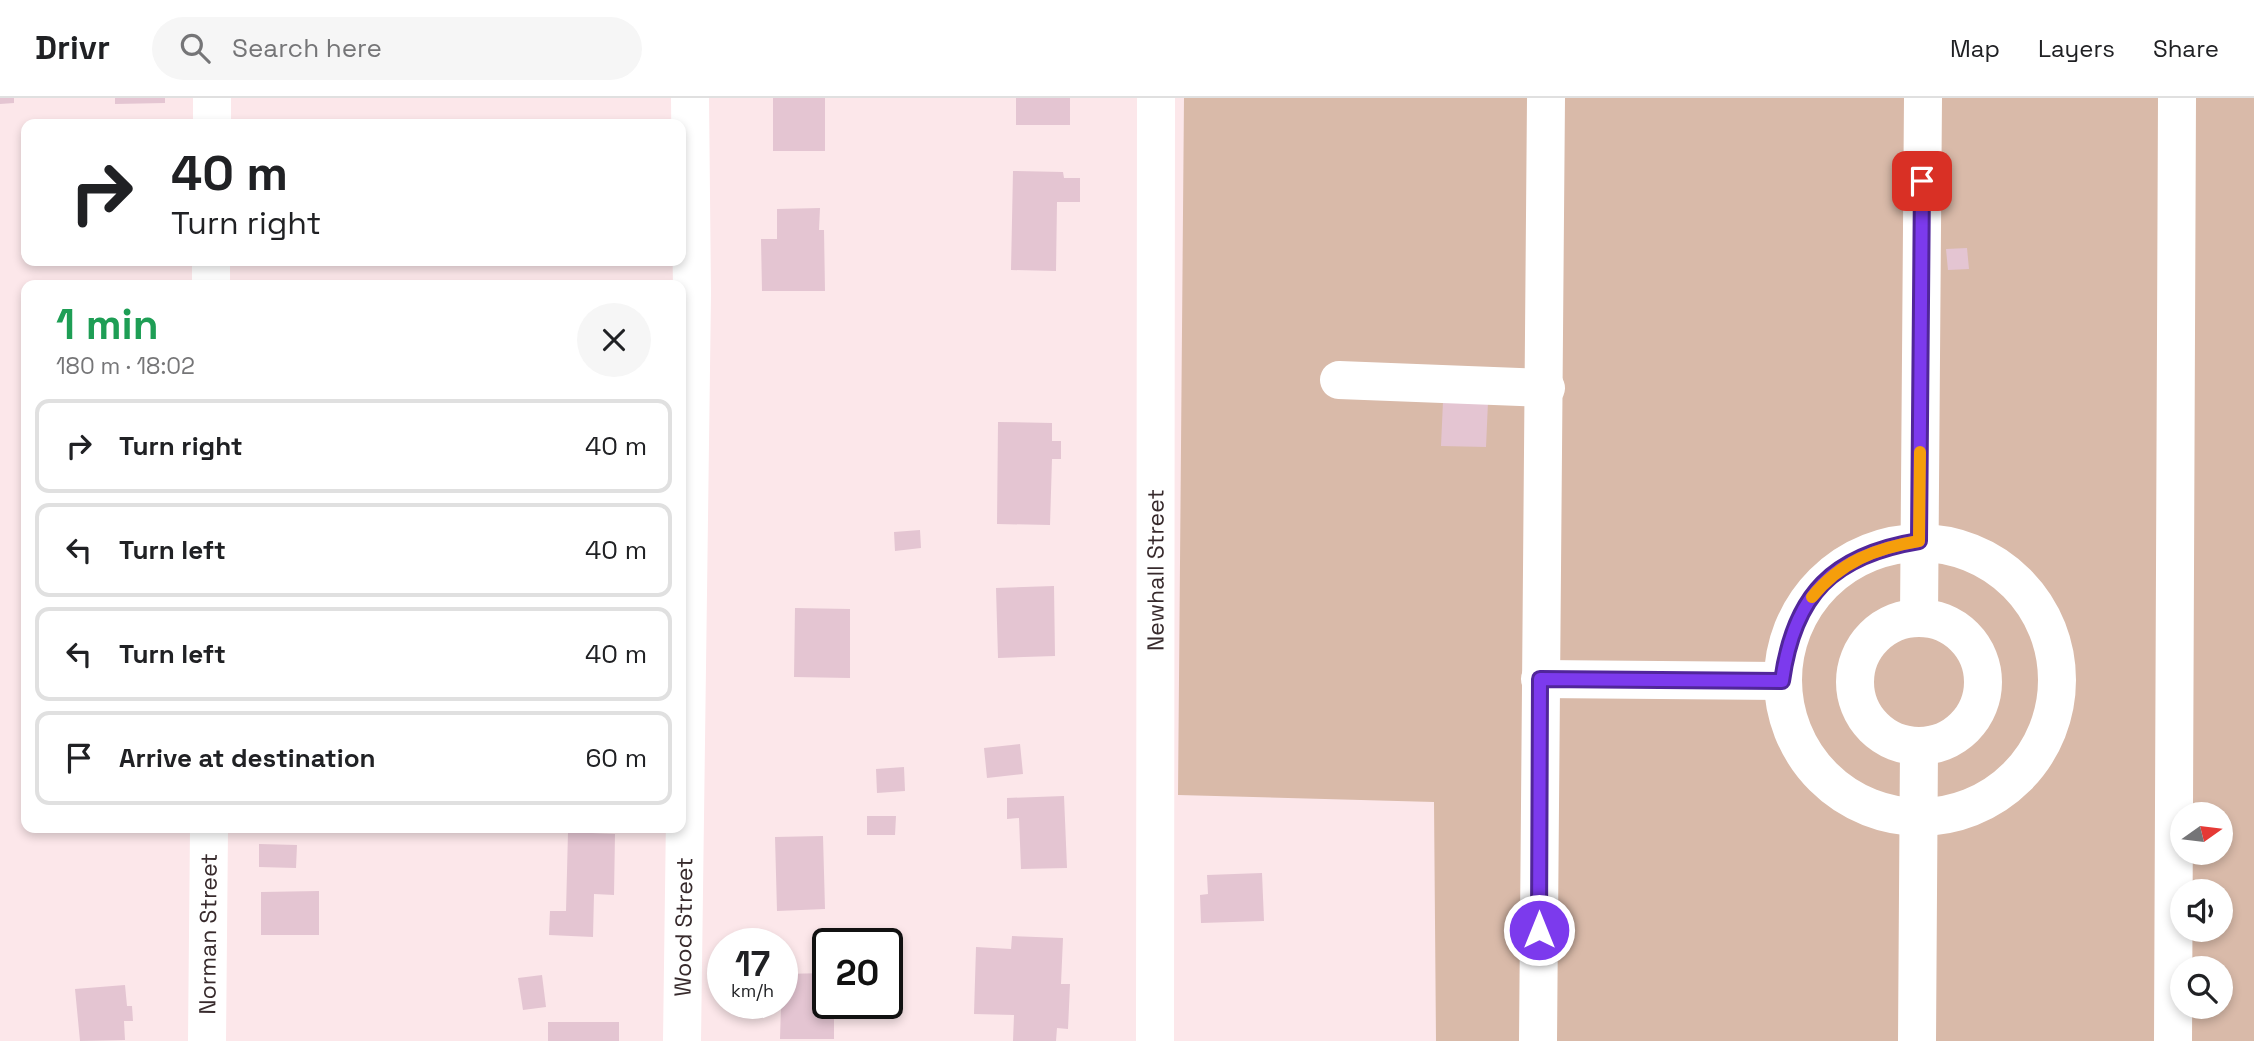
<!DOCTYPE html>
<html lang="en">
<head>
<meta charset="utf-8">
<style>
  body { margin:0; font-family:"Space Grotesk",sans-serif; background:#f6f6f6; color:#202124; height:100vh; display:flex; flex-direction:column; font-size:26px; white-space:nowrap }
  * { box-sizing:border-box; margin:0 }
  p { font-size:23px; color:#757577 }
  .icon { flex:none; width:38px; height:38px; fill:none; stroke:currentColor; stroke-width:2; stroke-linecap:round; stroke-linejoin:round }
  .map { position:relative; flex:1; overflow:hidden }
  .side { position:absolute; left:21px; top:182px; width:665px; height:553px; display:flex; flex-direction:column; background:#fff; border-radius:14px; box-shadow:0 4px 10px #0003 }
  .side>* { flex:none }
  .banner { position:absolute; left:21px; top:21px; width:665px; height:147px; border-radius:14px; box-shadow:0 4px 10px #0003; background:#fff; color:#202124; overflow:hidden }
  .needle { width:46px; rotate:76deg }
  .fabs { position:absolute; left:2170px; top:704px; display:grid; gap:14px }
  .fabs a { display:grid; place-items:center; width:63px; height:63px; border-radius:50%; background:#fff; box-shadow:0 4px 10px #0003; font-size:35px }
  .speed { position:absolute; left:707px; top:830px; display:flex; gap:14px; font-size:35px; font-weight:700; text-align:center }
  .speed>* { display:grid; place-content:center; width:91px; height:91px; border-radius:50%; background:#fff; box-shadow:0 4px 10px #0003; line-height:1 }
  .speed small { font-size:18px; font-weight:400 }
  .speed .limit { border:4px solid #111; border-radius:10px; background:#fff; color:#111 }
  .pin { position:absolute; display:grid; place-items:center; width:60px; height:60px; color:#fff; margin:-30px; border-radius:14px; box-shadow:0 4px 10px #0006 }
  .me { position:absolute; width:77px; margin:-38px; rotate:0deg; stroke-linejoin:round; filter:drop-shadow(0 0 5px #0008) }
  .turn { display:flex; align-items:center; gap:24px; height:147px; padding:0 35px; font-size:32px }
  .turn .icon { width:91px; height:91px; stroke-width:2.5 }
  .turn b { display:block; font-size:49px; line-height:60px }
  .round { display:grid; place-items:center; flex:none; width:74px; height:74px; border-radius:37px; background:#f6f6f6 }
  .overview { display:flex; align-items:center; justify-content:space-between; height:119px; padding:0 35px }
  h1 { font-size:42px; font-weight:800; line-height:52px; color:#1e9e55 }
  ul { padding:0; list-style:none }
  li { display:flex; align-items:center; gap:21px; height:94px; margin:0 14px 10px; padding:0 21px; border:4px solid #e0e0e0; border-radius:14px }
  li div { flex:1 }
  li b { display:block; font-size:26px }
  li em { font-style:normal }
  header { display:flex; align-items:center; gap:42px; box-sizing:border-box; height:98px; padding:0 35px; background:#fff; border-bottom:2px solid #e0e0e0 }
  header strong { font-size:33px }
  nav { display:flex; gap:38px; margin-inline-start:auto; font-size:24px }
  .search { width:490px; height:63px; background:#f6f6f6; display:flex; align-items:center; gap:18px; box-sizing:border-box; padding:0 24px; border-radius:38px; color:#757577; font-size:26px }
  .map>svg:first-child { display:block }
  .green { fill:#d9baa9; fill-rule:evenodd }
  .building { fill:#e4c5d2 }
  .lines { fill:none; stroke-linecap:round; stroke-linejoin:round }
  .minor { stroke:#fff; stroke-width:38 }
  .route-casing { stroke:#51269a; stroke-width:18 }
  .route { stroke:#7c3aed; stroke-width:12 }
  .slow { stroke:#f59e0b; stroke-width:12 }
  .labels { text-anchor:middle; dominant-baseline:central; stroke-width:7; stroke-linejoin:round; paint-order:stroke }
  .street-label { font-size:23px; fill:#372a2c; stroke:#fafafa }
</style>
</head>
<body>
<header>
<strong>Drivr</strong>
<div class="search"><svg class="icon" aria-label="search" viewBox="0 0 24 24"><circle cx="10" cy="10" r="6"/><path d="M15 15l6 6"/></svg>Search here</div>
<nav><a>Map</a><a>Layers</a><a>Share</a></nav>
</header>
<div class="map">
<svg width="2254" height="943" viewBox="0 0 2254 943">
  <rect width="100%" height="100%" fill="#fce7ea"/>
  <path class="green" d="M1184 0H2254V943H1436L1434 704 1178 697ZM2182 716H2221V754H2182ZM2182 793H2221V831H2182ZM2182 870H2221V908H2182Z"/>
  <path class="building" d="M0 0H14V5L0 6Z
    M115 0H165V5L115 6Z
    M773 0H825V53H773Z
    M1016 0H1070V27H1016Z
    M1013 73 1063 74 1064 80H1080V104H1057L1056 173 1011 172Z
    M820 110 819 132H824L825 193H762L761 141H777V111Z
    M1967 150 1969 171 1948 172 1946 151Z
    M1443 303 1488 304 1486 349 1441 348Z
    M998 324 1052 325V343H1061V361H1052L1050 427 997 426Z
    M920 432 921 450 895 453 894 434Z
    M1054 488 1055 558 998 560 996 490Z
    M795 510 850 511V580L794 579Z
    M1020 646 1023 676 987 680 984 650Z
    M904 669 905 693 877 695 876 671Z
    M1064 698 1067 770 1021 771 1019 720 1007 721V700Z
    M867 718H896L895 737H867Z
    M568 734 615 736 614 797 594 796 593 839 549 837 550 813H566Z
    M823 738 825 811 777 813 775 739Z
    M259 746 297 747 296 770 259 769Z
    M1262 775 1264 823 1201 825 1200 797 1208 796 1207 777Z
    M319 793V837H261V794Z
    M1012 838 1063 840 1061 886H1070L1068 931 1057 930 1056 943H1013L1014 917 974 916 976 849 1011 851Z
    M828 875V905H834V941H780L782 876Z
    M542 877 546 909 523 912 518 880Z
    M125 887 127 908H132L133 923H124L125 942 80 943 75 891Z
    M548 924H619V943H548Z"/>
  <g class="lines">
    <g class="minor">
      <path d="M212 26V0"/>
      <path d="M211 187V163"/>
      <path d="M1339 282 1546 290"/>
      <circle cx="1920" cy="582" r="137"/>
      <path d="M1919 519 1923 0"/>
      <circle cx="1919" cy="584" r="64"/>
      <path d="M1540 581 1782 583"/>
      <path id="s1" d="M207 943 209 730"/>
      <path id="s2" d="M682 943 692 196 690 0"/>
      <path id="s3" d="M1155 943 1156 0"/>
      <path d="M1538 943 1546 0"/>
      <path d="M1917 943 1919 649"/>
      <path d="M2173 943 2177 0"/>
    </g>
  </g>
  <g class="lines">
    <g class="route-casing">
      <path id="route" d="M1539 832 1540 581 1782 583C1794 496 1833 457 1919 443L1922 83"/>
    </g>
    <use href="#route" class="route"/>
    <path class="slow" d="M1812 499C1840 464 1876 450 1919 443L1920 354"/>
  </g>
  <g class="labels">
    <g class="street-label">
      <text stroke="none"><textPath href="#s3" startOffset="471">Newhall Street</textPath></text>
      <text stroke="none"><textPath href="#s2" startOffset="114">Wood Street</textPath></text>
      <text stroke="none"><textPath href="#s1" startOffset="107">Norman Street</textPath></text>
    </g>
  </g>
</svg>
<div class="fabs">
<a><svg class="needle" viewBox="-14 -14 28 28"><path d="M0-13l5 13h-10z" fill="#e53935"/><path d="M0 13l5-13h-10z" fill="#757577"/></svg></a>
<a><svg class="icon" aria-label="sound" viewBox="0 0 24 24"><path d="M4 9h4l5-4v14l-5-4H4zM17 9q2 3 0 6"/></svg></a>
<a><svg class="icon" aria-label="search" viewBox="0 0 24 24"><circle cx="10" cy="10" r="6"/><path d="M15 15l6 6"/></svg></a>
</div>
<div class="speed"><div>17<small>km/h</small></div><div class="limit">20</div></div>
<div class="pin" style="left:1922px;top:83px;background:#d93025"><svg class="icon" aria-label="arrive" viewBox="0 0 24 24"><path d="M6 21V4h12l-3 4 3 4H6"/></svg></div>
<svg class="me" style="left:1539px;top:832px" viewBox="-20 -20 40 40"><circle r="17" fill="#7c3aed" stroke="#fff" stroke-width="3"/><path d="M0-11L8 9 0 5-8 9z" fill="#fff"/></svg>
<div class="banner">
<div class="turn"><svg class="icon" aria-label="right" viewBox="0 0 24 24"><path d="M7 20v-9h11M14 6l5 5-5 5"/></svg><div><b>40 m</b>Turn right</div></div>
</div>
<section class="side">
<div class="overview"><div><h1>1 min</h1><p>180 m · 18:02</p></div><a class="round"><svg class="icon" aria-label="close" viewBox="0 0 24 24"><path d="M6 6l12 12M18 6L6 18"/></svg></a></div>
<ul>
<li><svg class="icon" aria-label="right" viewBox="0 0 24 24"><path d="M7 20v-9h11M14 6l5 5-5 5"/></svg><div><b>Turn right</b></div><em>40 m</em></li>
<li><svg class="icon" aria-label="left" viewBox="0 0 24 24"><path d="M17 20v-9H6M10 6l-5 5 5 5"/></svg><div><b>Turn left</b></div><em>40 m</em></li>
<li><svg class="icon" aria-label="left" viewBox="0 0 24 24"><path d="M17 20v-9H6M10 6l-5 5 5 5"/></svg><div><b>Turn left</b></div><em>40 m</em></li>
<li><svg class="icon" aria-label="arrive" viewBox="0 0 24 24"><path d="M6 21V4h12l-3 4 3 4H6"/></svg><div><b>Arrive at destination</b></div><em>60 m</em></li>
</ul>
</section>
</div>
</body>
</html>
